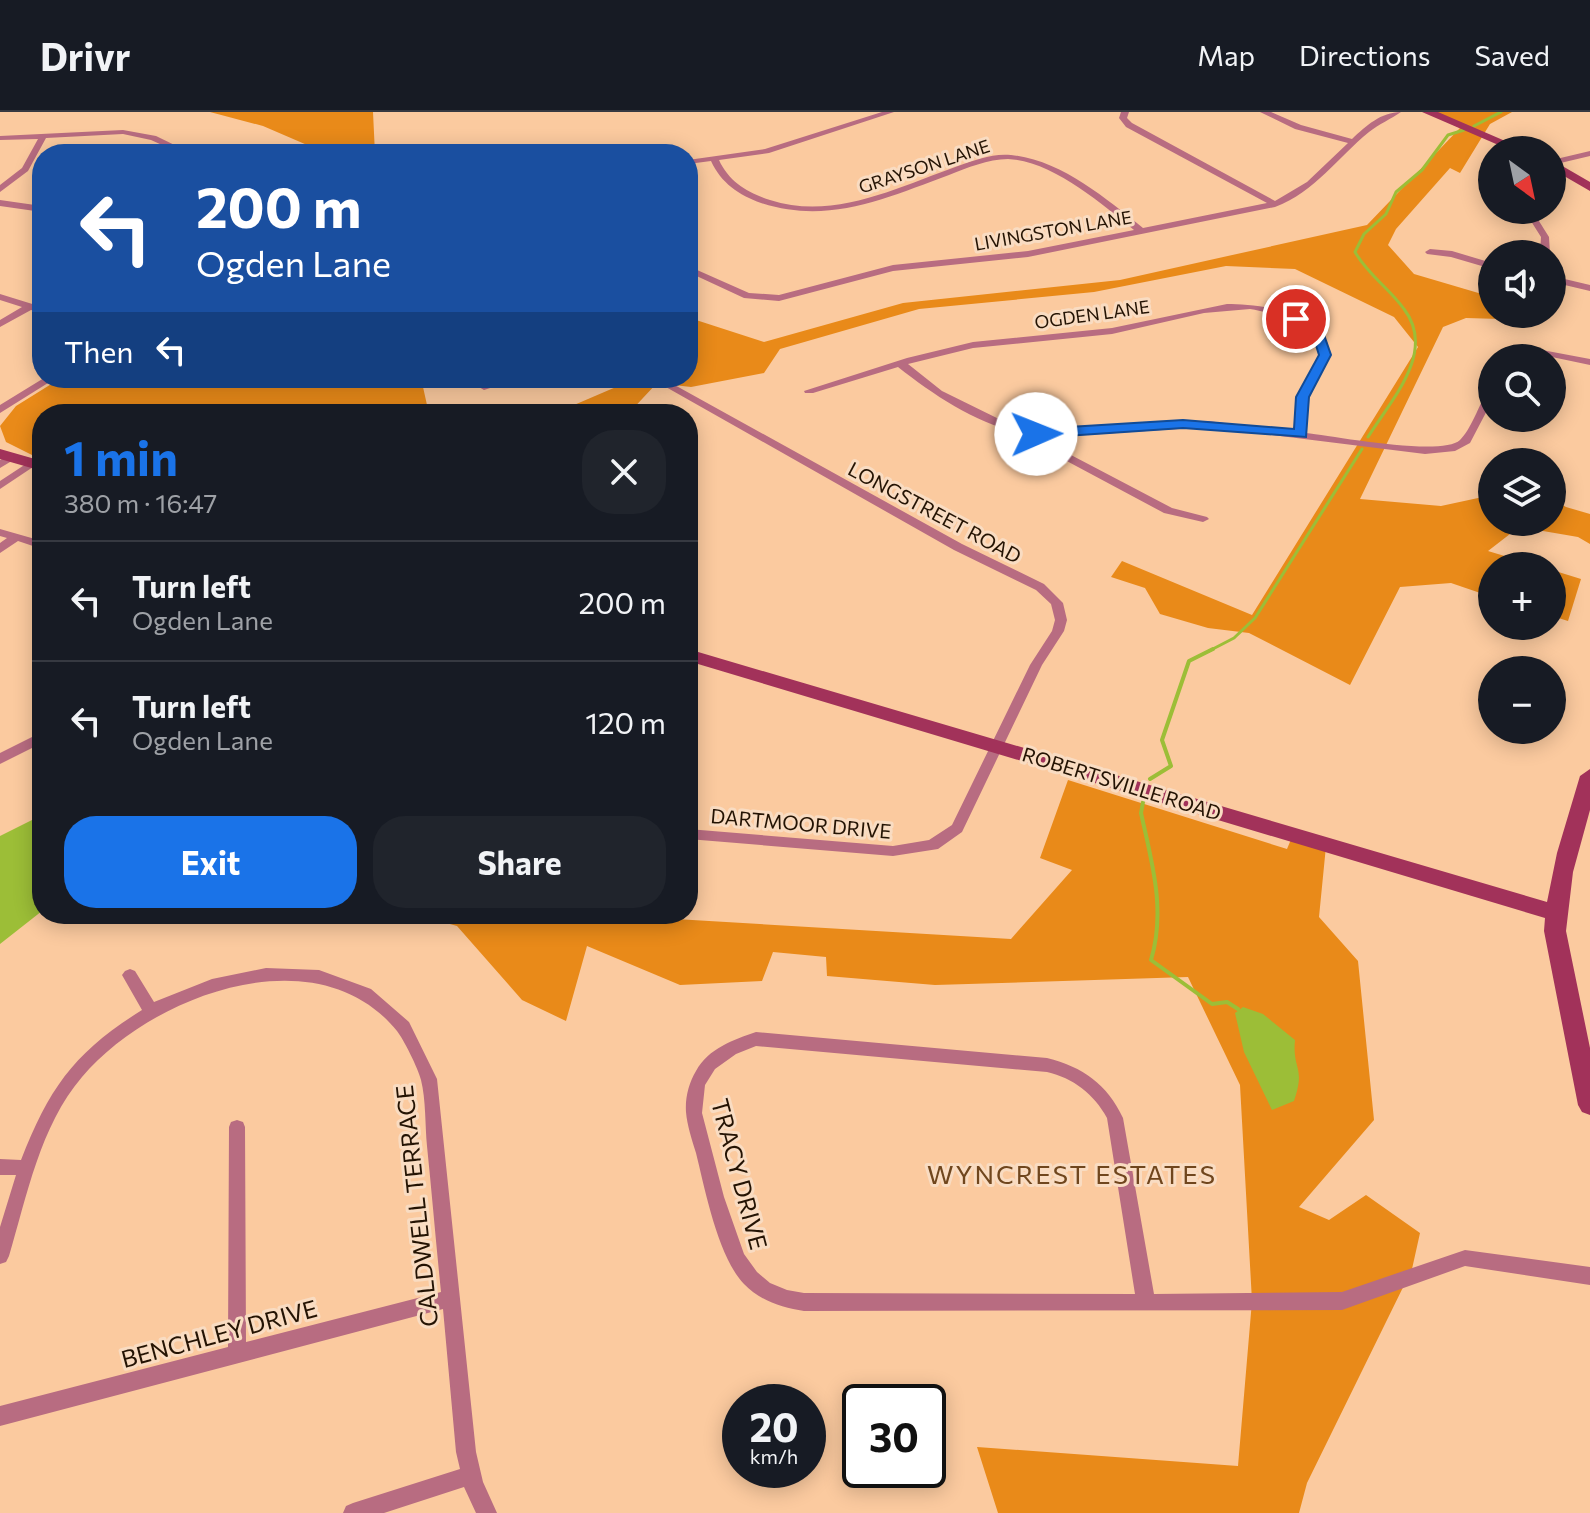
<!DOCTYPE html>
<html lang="en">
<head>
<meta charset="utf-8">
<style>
  body { margin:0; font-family:Commissioner,sans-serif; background:#20242c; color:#f1f3f6; height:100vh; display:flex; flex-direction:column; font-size:30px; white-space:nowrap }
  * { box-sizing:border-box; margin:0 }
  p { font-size:26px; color:#9ea1a6 }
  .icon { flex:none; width:44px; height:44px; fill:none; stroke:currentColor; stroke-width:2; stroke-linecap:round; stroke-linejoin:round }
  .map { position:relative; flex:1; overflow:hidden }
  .panel { position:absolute; left:32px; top:292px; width:666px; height:520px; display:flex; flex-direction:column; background:#171b24; border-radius:32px; box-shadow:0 4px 20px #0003 }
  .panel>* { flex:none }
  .top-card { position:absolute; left:32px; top:32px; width:666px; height:244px; border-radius:32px; box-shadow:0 4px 20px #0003; background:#1a4fa0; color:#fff; overflow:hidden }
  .needle { width:52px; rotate:147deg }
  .fabs { position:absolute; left:1478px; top:24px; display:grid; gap:16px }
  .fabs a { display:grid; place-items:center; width:88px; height:88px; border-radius:50%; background:#171b24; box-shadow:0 4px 20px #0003; font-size:40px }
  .speed { position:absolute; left:722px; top:1272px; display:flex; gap:16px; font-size:40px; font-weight:700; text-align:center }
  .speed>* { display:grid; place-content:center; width:104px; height:104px; border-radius:50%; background:#171b24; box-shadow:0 4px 20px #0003; line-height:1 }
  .speed small { font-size:20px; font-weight:400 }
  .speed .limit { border:4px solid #111; border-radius:12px; background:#fff; color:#111 }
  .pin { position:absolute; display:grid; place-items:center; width:68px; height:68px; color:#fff; margin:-34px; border:4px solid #fff; border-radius:50%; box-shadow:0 2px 8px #0007 }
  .me { position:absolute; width:88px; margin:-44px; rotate:89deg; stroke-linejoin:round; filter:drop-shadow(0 0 6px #0008) }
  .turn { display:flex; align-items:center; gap:28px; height:168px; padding:0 32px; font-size:36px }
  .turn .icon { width:104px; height:104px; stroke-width:2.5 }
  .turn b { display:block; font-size:56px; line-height:68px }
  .then { display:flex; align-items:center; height:76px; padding:0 32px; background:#0003; gap:16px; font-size:30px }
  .round { display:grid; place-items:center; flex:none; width:84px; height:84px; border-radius:32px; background:#20242c }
  .overview { display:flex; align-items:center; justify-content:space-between; height:136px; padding:0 32px }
  h1 { font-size:48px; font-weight:700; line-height:60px; color:#1a73e8 }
  .primary-button { display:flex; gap:16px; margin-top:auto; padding:16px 32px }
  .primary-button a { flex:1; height:92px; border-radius:32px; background:#1a73e8; color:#fff; font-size:32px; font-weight:700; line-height:92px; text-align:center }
  .primary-button a+a { background:#20242c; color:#f1f3f6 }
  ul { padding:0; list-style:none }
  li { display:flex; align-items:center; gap:24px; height:120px; padding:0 32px; border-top:2px solid #363941 }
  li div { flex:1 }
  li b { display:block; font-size:30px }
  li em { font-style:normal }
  header { display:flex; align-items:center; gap:48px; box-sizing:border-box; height:112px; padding:0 40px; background:#171b24; border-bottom:2px solid #363941 }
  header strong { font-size:38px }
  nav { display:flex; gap:44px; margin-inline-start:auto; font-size:28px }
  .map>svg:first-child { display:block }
  .green { fill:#e98a19 }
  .water { fill:#9cbe37 }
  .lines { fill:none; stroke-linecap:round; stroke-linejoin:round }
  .stream-far1 { stroke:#9cbe37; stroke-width:3 }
  .stream { stroke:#9cbe37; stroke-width:4 }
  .street { fill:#b86c81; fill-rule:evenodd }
  .secondary { fill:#a2325a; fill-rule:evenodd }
  .route { fill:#1a73e8; stroke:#114b97; stroke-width:2 }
  .labels { text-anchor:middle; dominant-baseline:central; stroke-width:6; stroke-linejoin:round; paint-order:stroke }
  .far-street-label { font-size:18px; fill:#241303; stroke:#f9dcc2 }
  .street-label { font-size:20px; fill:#241303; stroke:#f9dcc2 }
  .near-street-label { font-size:24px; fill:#241303; stroke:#f9dcc2 }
  .near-neighbourhood-label { font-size:26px; letter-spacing:2px; fill:#70461d; stroke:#f9dcc2 }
</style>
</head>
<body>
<header>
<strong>Drivr</strong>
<nav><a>Map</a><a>Directions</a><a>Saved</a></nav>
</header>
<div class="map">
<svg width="1590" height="1401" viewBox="0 0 1590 1401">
  <rect width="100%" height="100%" fill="#fbca9f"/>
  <path class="green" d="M210 0H373L375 42H328L263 14Z
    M1426 0H1512L1490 12 1460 61 1450 56 1396 117 1388 133 1414 162 1492 185V202H1550L1536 208 1466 206 1443 215 1360 387 1441 394 1492 383V410H1552V387L1566 395 1590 402V432L1578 425 1519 415 1488 439 1538 454H1492V485L1451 471 1400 475 1350 573 1249 521 1208 516 1160 502 1145 476 1111 465 1122 449 1252 503 1418 235 1394 205 1295 157 1226 154 1094 180 919 197 780 237 764 261 691 275 657 271 628 302H553L637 266H688V242L697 238 688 230V212L696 208 764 230 903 191 1120 168 1367 113 1460 16Z
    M61 266H421L429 302H42V348L6 330 0 314 16 294Z
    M1552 458 1581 467 1568 509 1552 504Z
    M1068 668 1287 737 1292 725 1326 734 1319 805 1358 849 1374 1008 1299 1095 1329 1108 1366 1083 1420 1121 1412 1157 1307 1371 1299 1401H998L977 1335 1238 1354 1252 1189 1240 973 1188 865 935 873 827 864 826 845 773 840 762 869 680 873 587 834 566 909 522 888 457 814 414 802H591L1011 827 1072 758 1040 746Z"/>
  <path class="water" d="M42 703V799L0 832V724Z
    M1243 895 1263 902 1295 928C1292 958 1306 954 1294 989L1272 998 1244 940 1235 901Z"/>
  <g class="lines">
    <path class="stream-far1" d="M1474 14 1501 0
      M1368 325C1391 288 1437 240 1404 197 1389 176 1368 163 1355 140L1364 122 1386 102 1396 80 1422 58 1448 23 1464 18
      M1209 539 1234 526 1255 506 1362 337"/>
    <path class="stream" d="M1150 667 1171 654 1162 628 1189 549 1213 537
      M1143 690 1141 701C1152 751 1166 798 1151 848L1212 892 1227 890 1238 897"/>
    <path class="street" d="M882 0H894L769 41 719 48C729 70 748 81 770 88 834 109 898 75 958 54 975 48 993 41 1011 43 1061 48 1105 86 1143 116L1267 91 1126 15 1119 6 1121 0H1129L1127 6 1132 11 1275 89 1307 70 1348 31 1295 17 1260 0H1271L1301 13 1352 27C1366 14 1381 0 1401 0 1391 7 1379 12 1369 20 1338 45 1315 80 1275 95L1028 145 893 159 779 189 744 186 688 160V154L749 181 779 183 893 153 1028 139 1134 118C1101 91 1052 49 1008 47 988 47 967 56 949 63 886 86 829 113 761 91 739 83 721 71 711 49L688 52V48L765 37Z
      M123 18 156 24 193 42H182L151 28 123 22 46 26 28 59 0 80V73L22 56 38 27 0 28V24Z
      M1590 39V44L1552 53V48Z
      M0 88 42 94V100L0 94Z
      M1524 98H1532L1549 125 1550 142H1540L1541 125Z
      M1430 137 1452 139 1492 151V157L1451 145 1427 142 1425 140Z
      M1552 164 1590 173V179L1552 170Z
      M0 182 42 195V201L31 198 0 215V208L22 195 0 188Z
      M1227 192C1259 192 1333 200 1329 245L1307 285 1306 321C1334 324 1442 345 1460 328 1470 319 1480 292 1487 279L1492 276V289L1470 331 1455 339 1425 342 1208 315 1055 325 1058 332 1071 343 1172 396 1207 405 1209 407 1203 410 1164 401 1063 347 1049 335 1044 324C990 321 940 288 898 255L813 281H805L804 279 907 246 973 230 1112 216ZM1250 197C1273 201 1330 215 1318 249 1314 259 1306 267 1301 276 1294 289 1295 305 1296 320L1208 309 1150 311 1064 319 1026 317 1007 311 942 279 908 252 973 236 1112 222 1204 201Z
      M1542 238 1590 247V253L1552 245 1508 246 1523 240Z
      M44 266H56L0 301V293Z
      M505 266H521L484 278 479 275Z
      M650 266H662L962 432 1044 472 1063 491 1067 508 1064 519 1042 553 962 720 938 737 893 744 688 727V717L893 734 929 728 952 713 1030 553 1052 519 1055 508 1051 492 1036 478 954 438Z
      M11 342 16 345 15 347 0 356V348Z
      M32 348 37 351 36 353 0 377V369Z
      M0 417 42 429V437L18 429 0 441V431L7 426 0 424Z
      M42 620V631L0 652V641Z
      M266 856 319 858 371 877 409 910 437 967 476 1340 483 1370 497 1401H476L464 1375 384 1401H343L346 1394 353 1391 460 1357 456 1340 443 1197 0 1314V1294L228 1235 229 1015 231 1010 237 1008 243 1010 245 1015 246 1230 441 1180C436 1131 432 1083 427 1034 425 1013 426 988 421 968 418 956 404 928 397 919 317 820 150 884 82 965 40 1014 27 1084 9 1144L6 1150 0 1152V1115L16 1063H0V1047L21 1048C50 974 75 940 142 898L122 863 125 859 130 857 135 859 154 890 212 867Z
      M756 920 1047 946C1083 955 1107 972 1123 1006L1154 1182 1342 1180 1465 1138 1590 1155V1173L1465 1154 1342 1198 804 1199C782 1196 759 1188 744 1172 718 1145 705 1077 696 1041 692 1028 687 1013 686 1000 685 985 689 971 696 959 709 936 733 928 756 920ZM756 934 1047 960C1073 966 1094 982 1107 1006L1135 1182 804 1181 787 1178 770 1171 757 1160 744 1142 724 1085 702 1001 705 973 715 957 736 942Z"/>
    <path class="secondary" d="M1422 0H1438L1526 38H1510Z
      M1552 48 1590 70V79L1552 57Z
      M0 337 42 349V359L0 347Z
      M688 537 1547 790 1557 741 1580 664 1590 657V698L1573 760 1566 819 1590 936V1003L1582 1000 1578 993 1544 819 1545 806 688 549Z"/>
  </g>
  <path class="route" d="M1296 204 1324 223 1331 243 1309 285 1306 325 1183 316 1036 326 1029 322 1036 317 1183 308 1294 317 1296 285 1319 243 1314 227 1290 207Z"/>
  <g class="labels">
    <g class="far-street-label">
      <text transform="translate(924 54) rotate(-18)">GRAYSON LANE</text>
      <text transform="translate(1053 118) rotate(-10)">LIVINGSTON LANE</text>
      <text transform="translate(1092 202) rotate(-8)">OGDEN LANE</text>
    </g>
    <g class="street-label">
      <text transform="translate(935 400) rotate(28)">LONGSTREET ROAD</text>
      <text transform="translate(1122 671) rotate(17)">ROBERTSVILLE ROAD</text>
      <text transform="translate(801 711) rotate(5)">DARTMOOR DRIVE</text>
    </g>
    <g class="near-street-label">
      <text transform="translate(740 1062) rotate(75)">TRACY DRIVE</text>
      <text transform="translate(416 1094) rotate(-96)">CALDWELL TERRACE</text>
      <text transform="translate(219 1221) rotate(-15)">BENCHLEY DRIVE</text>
    </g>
    <g class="near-neighbourhood-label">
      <text x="1072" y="1061">WYNCREST ESTATES</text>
    </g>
  </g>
</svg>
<div class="fabs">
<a><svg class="needle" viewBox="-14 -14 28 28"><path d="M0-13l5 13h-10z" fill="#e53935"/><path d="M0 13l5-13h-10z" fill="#9ea1a6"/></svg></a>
<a><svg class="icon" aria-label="sound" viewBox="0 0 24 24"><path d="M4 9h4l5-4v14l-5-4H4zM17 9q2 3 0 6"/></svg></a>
<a><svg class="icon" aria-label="search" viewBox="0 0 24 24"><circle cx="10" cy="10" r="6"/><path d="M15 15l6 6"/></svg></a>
<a><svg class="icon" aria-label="layers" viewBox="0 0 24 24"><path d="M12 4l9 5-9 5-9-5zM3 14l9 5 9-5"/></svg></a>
<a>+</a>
<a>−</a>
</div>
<div class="speed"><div>20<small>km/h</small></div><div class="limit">30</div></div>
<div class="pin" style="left:1296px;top:207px;background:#d93025"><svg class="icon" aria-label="arrive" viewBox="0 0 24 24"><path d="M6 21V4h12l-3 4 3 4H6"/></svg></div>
<svg class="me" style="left:1036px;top:322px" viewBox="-20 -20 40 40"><circle r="19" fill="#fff"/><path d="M0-13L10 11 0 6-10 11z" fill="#1a73e8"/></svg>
<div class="top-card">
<div class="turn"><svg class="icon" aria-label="left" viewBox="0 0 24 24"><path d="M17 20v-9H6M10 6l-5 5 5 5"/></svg><div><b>200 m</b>Ogden Lane</div></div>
<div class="then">Then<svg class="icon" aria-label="left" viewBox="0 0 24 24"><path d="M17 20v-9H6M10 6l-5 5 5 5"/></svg></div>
</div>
<section class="panel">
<div class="overview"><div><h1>1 min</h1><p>380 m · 16:47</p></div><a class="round"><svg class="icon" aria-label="close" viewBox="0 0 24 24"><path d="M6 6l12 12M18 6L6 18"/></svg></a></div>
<ul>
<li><svg class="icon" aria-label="left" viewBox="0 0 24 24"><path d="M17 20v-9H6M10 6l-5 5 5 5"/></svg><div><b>Turn left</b><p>Ogden Lane</p></div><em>200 m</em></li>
<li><svg class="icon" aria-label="left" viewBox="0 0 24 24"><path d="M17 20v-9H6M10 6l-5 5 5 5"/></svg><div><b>Turn left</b><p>Ogden Lane</p></div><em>120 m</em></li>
</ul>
<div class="primary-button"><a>Exit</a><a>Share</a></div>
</section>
</div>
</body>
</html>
